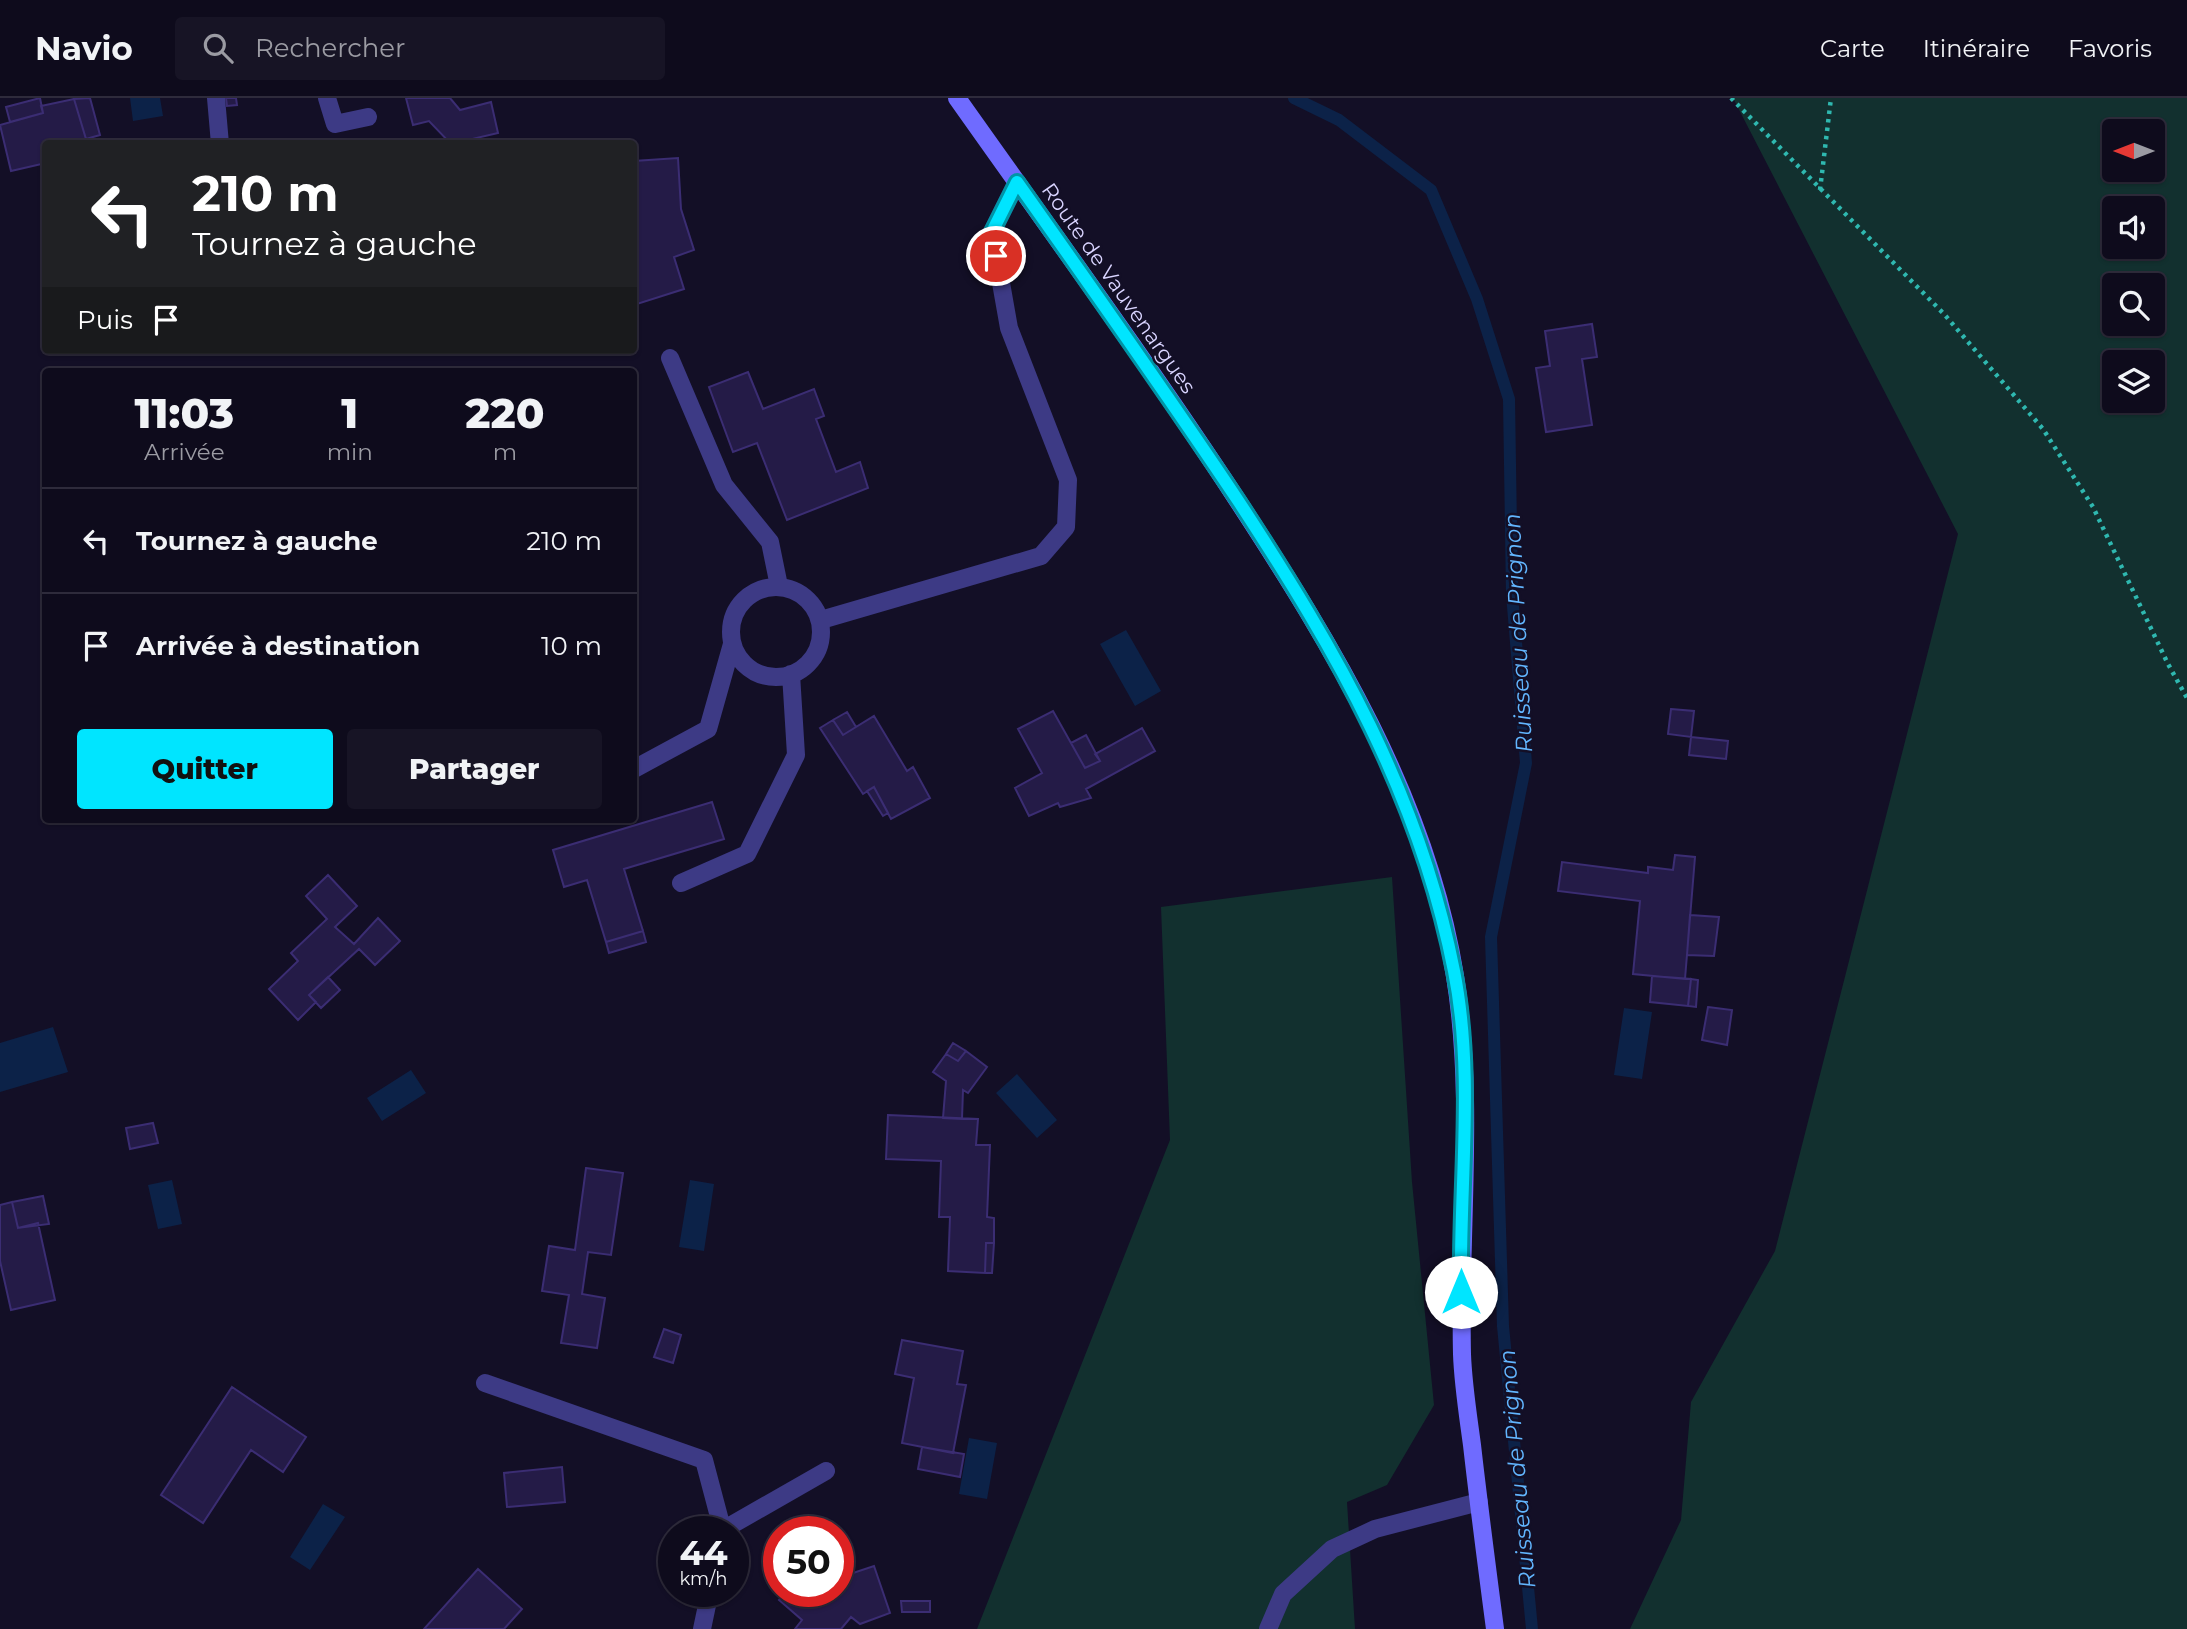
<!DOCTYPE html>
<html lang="fr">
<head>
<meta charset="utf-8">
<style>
  body { margin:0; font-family:Montserrat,sans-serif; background:#171425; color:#f1f3f6; height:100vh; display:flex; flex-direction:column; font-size:26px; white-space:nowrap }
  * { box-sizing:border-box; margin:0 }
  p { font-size:23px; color:#9b9ba3 }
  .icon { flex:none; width:38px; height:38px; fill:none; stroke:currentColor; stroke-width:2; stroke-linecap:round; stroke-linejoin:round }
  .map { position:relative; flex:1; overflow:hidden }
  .side { position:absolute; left:42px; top:270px; width:595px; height:455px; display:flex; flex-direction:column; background:#0e0b1c; border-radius:7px; box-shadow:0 2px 5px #0004,0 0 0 2px #2e2b3b }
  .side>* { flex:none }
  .banner { position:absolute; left:42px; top:42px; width:595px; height:214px; border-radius:7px; box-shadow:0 2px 5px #0004,0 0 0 2px #2e2b3b; background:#202124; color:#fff; overflow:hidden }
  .needle { width:46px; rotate:270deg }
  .fabs { position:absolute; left:2102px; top:21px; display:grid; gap:14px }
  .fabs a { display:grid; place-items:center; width:63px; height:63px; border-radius:7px; background:#0e0b1c; box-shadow:0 2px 5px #0004,0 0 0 2px #2e2b3b; font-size:35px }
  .speed { position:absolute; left:658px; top:1418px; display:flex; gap:14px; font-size:35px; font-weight:700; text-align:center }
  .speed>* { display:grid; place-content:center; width:91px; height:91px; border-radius:50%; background:#0e0b1c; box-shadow:0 2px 5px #0004,0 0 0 2px #2e2b3b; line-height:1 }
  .speed small { font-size:18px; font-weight:400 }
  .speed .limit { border:10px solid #d22; background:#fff; color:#111 }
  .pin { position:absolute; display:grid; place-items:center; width:60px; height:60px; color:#fff; margin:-30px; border:4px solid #fff; border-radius:50%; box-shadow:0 2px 7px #0007 }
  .me { position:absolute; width:77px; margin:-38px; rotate:0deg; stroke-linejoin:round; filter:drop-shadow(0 0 5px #0008) }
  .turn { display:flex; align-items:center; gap:24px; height:147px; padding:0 35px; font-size:32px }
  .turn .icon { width:91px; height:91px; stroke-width:2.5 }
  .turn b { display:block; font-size:49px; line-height:60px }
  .then { display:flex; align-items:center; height:66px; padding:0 35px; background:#0003; gap:14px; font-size:26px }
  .eta { display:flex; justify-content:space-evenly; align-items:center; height:119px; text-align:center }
  .eta b { font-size:42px; font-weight:800; line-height:49px }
  .primary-button { display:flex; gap:14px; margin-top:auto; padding:14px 35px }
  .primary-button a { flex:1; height:80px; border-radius:7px; background:#00e5ff; color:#111; font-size:28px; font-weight:800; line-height:80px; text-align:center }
  .primary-button a+a { background:#171425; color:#f1f3f6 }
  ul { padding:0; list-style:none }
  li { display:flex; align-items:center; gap:21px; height:105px; padding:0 35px; border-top:2px solid #2e2b3b }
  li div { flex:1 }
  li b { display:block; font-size:26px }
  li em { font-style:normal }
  header { display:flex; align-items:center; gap:42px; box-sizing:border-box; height:98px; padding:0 35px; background:#0e0b1c; border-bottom:2px solid #2e2b3b }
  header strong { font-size:33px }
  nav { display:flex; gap:38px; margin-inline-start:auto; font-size:24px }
  .search { width:490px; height:63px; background:#171425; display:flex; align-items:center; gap:18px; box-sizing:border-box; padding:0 24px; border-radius:7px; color:#9b9ba3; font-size:26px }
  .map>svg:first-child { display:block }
  .green { fill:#12302f; fill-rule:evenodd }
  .water { fill:#0c2248 }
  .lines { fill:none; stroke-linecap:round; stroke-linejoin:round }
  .stream { stroke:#0c2248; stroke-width:12 }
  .building { fill:#241b47; stroke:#3b2d73; stroke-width:2 }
  .path { stroke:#2fb8b0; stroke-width:4.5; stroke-dasharray:3.5 5; stroke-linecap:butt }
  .lane { stroke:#3d3a85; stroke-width:18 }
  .street { stroke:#3d3a85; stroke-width:18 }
  .secondary { stroke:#6f6bff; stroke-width:18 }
  .route-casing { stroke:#0095a6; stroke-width:18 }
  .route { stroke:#00e5ff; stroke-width:12 }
  .labels { text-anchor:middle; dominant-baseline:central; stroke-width:5; stroke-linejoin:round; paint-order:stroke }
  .street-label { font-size:21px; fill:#d9d4ff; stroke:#130f26 }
  .water-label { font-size:23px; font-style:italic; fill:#62b6ff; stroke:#130f26 }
</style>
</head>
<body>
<header>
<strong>Navio</strong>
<div class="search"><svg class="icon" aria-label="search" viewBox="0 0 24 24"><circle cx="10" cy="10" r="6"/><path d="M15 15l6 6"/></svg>Rechercher</div>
<nav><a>Carte</a><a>Itinéraire</a><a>Favoris</a></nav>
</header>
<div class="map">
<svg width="2187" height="1531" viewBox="0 0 2187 1531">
  <rect width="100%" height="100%" fill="#130f26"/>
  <path class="green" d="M1733 0H2187V1531H1630L1681 1422 1691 1304 1775 1153 1958 436ZM2114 33H2152V72H2114ZM2114 110H2152V149H2114ZM2114 187H2152V226H2114ZM2114 264H2152V303H2114Z
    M1392 779 1412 1084 1434 1307 1387 1387 1347 1404 1355 1531H977L1170 1042 1161 809Z"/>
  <path class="water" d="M130 0H160L163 18 133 23Z
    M1126 532 1161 593 1135 608 1100 546Z
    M1624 910 1652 914 1642 981 1614 977Z
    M53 929 68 974 0 994V945Z
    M411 972 426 995 382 1023 367 1000Z
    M1017 976 1057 1022 1037 1040 996 995Z
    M172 1082 182 1126 158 1131 148 1087Z
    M690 1082 714 1086 704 1153 679 1149Z
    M969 1340 997 1345 987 1401 959 1396Z
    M323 1406 345 1419 310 1472 290 1459Z"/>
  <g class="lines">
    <path class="stream" d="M1294 0 1339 22 1431 92 1477 201 1509 301 1512 496 1526 665 1491 839 1503 1228 1532 1531"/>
  </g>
  <path class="building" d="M40 0 43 15 10 24 6 9Z
    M90 0 100 37 86 41 74 1Z
    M226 0H236L237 7 227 8Z
    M406 0H450L460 12 491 4 498 35 451 46 429 23 413 27Z
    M74 1 86 41 91 40 93 46H46V65L11 73 0 27 43 15 41 8Z
    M678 60 681 111 694 152 674 159 684 191 634 207V63Z
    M1592 226 1597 259 1582 261 1592 327 1546 334 1536 270 1550 268 1545 233Z
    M748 274 763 311 814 291 824 318 816 321 836 374 860 364 868 390 787 422 757 345 733 354 709 289Z
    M1671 611 1694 613 1691 639 1668 636Z
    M1053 613 1085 670 1100 663 1095 656 1142 630 1155 653 1086 691 1091 700 1060 709 1058 705 1029 718 1015 690 1042 675 1018 631Z
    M847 614 856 629 843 637 833 622Z
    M874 618 907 673 913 669 930 700 891 721 874 689 863 696 820 630 833 622 843 637Z
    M1086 637 1100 663 1085 670 1071 645Z
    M1691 639 1728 643 1726 661 1689 657Z
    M874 689 888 715 883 718 867 693Z
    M712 704 724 741 624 771 643 833 606 844 587 782 564 789 553 752Z
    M1675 757 1695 759 1685 881 1633 876 1640 803 1558 793 1562 764 1648 775V769L1673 772Z
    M328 777 357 808 335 829 354 846 378 820 400 843 375 867 359 851 309 897 316 904 298 922 269 891 298 863 291 855 327 821 306 798Z
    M1690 817 1719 819 1714 858 1687 857Z
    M643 833 646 844 609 855 606 844Z
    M1652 878 1691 881 1688 908 1650 904Z
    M328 879 340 892 321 910 309 897Z
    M1691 881 1698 882 1696 909 1688 908Z
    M1708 909 1732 912 1727 947 1702 942Z
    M953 945 966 953 958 963 946 956Z
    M966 953 987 969 968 995 963 992 962 1021 943 1020 946 983 933 974 946 956 958 963Z
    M888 1017 978 1021 976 1047H990L987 1119 994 1120V1145H986L985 1175 948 1173 950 1119H939L941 1063 886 1061Z
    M153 1025 158 1045 130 1051 126 1030Z
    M586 1070 623 1075 611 1157 588 1154 582 1196 605 1200 597 1250 561 1245 569 1197 542 1193 549 1148 575 1152Z
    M43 1098 49 1126 18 1130 12 1104Z
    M12 1104 18 1130 38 1125 55 1202 11 1212 0 1163V1107Z
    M986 1145H994L992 1175H985Z
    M664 1231 681 1237 673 1265 654 1259Z
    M902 1242 963 1253 957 1286 966 1287 953 1355 902 1345 914 1280 895 1276Z
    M232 1289 306 1339 283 1374 251 1352 203 1425 161 1397Z
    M922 1349 964 1356 960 1379 918 1371Z
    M562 1369 565 1404 507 1409 504 1375Z
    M874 1468 890 1515 860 1526 851 1519 841 1531H795L802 1522 779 1502 787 1493H838V1480Z
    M478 1471 522 1511 504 1531H424Z
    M901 1503H930V1514H902Z"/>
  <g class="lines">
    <path class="path" d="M1731 0 1944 216 2043 331 2093 409 2168 566 2187 600
      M1820 92 1831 0"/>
    <path class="lane" d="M216 0 220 46
      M327 0 335 26 368 19
      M670 260 724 387 770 444 779 488
      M731 534a45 45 0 1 1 90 0a45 45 0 1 1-90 0Z
      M821 522 1041 458 1066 429 1068 382 1009 230 992 134 1017 84
      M634 671 708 631 732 546
      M681 785 747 756 796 657 791 576"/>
    <path class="street" d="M485 1285 704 1362 722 1430
      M721 1433 826 1373
      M702 1531 710 1493
      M1268 1531 1283 1496 1332 1451 1375 1431 1479 1404"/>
    <path class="secondary" d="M957 0C1051 133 1147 264 1236 400 1332 547 1427 701 1455 878 1475 1002 1459 1130 1462 1256 1463 1286 1468 1317 1472 1347 1479 1409 1487 1470 1495 1531"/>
  </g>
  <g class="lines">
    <g class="route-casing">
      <path id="route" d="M996 158 992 134 1017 84C1092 190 1167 296 1239 404 1337 554 1419 695 1454 873 1475 978 1459 1088 1461 1194"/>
    </g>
    <use href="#route" class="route"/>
  </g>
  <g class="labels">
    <g class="street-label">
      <text transform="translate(1119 190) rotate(55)">Route de Vauvenargues</text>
    </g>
    <g class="water-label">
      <text transform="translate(1518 535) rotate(-93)">Ruisseau de Prignon</text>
      <text transform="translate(1517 1371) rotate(-95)">Ruisseau de Prignon</text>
    </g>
  </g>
</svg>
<div class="fabs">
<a><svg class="needle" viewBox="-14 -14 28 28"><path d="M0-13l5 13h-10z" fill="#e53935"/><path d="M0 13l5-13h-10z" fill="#9b9ba3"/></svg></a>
<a><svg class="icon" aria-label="sound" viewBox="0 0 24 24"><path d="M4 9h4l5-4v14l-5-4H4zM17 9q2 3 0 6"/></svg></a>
<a><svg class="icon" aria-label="search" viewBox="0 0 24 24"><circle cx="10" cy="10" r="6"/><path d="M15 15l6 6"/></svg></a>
<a><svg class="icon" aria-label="layers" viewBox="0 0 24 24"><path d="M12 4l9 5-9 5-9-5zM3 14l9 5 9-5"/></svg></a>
</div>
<div class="speed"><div>44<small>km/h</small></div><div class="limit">50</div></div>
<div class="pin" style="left:996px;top:158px;background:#d93025"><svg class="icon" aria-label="arrive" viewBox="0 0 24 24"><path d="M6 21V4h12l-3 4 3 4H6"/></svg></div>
<svg class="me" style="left:1461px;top:1194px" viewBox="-20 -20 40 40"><circle r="19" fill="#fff"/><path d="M0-13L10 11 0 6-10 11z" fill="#00e5ff"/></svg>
<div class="banner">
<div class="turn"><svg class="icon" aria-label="left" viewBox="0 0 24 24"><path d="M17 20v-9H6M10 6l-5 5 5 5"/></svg><div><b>210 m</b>Tournez à gauche</div></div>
<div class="then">Puis<svg class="icon" aria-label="arrive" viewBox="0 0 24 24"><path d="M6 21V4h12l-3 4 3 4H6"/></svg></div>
</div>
<section class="side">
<div class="eta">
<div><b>11:03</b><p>Arrivée</p></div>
<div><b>1</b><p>min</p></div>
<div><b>220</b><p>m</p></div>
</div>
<ul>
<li><svg class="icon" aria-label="left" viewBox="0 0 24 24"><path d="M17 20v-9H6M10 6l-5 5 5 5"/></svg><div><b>Tournez à gauche</b></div><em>210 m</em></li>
<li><svg class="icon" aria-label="arrive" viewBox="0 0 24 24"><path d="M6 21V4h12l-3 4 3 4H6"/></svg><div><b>Arrivée à destination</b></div><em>10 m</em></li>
</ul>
<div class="primary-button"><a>Quitter</a><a>Partager</a></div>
</section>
</div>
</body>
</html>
